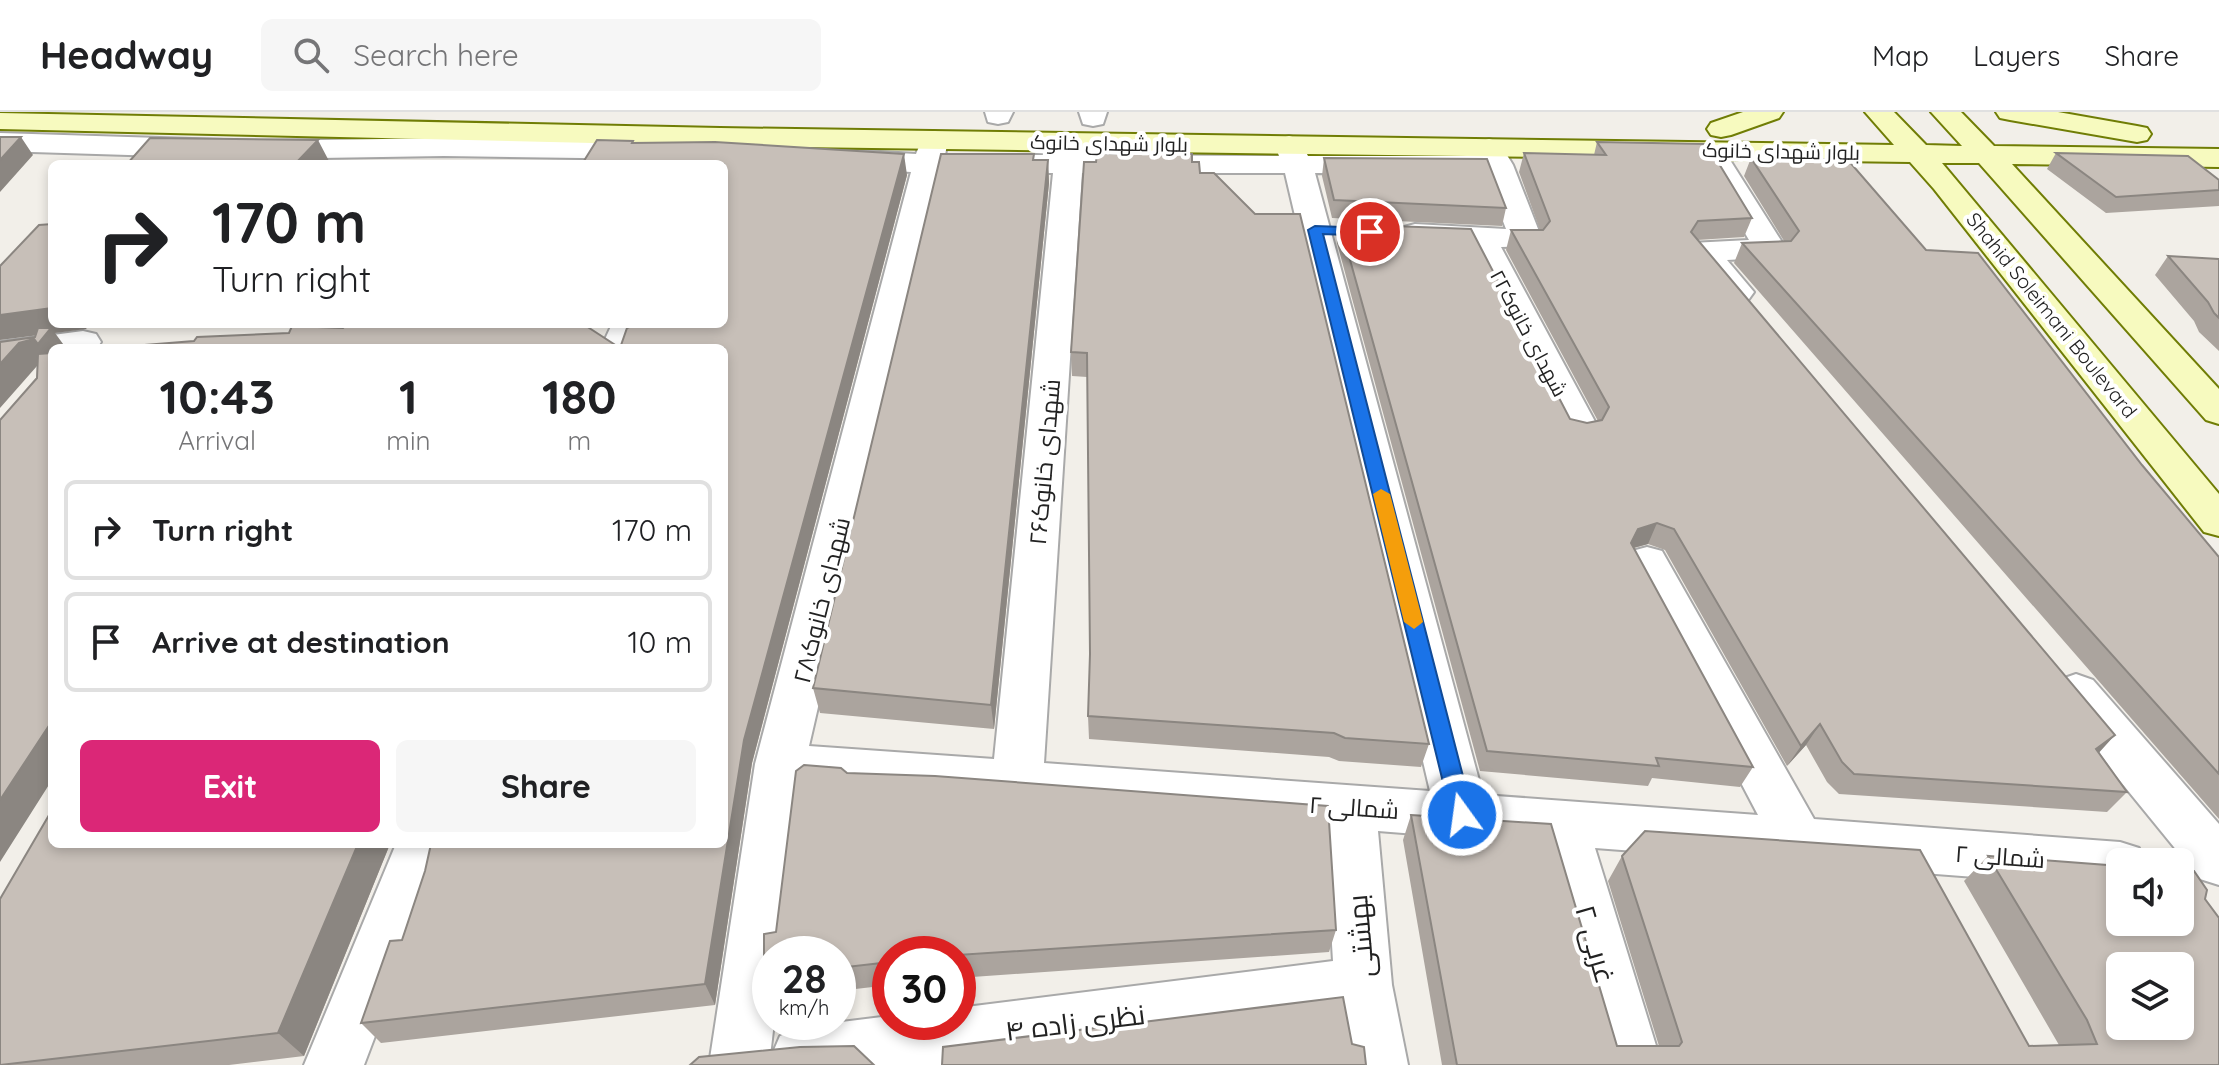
<!DOCTYPE html>
<html lang="en">
<head>
<meta charset="utf-8">
<style>
  body { margin:0; font-family:Quicksand,Cairo,sans-serif; background:#f6f6f6; color:#202124; height:100vh; display:flex; flex-direction:column; font-size:30px; white-space:nowrap }
  * { box-sizing:border-box; margin:0 }
  p { font-size:26px; color:#757577 }
  .icon { flex:none; width:44px; height:44px; fill:none; stroke:currentColor; stroke-width:2; stroke-linecap:round; stroke-linejoin:round }
  .map { position:relative; flex:1; overflow:hidden }
  .panel { position:absolute; left:48px; top:232px; width:680px; height:504px; display:flex; flex-direction:column; background:#fff; border-radius:12px; box-shadow:0 4px 12px #0003 }
  .panel>* { flex:none }
  .top-card { position:absolute; left:48px; top:48px; width:680px; height:168px; border-radius:12px; box-shadow:0 4px 12px #0003; background:#fff; color:#202124; overflow:hidden }
  .fabs { position:absolute; left:2106px; top:736px; display:grid; gap:16px }
  .fabs a { display:grid; place-items:center; width:88px; height:88px; border-radius:12px; background:#fff; box-shadow:0 4px 12px #0003; font-size:40px }
  .speed { position:absolute; left:752px; top:824px; display:flex; gap:16px; font-size:40px; font-weight:700; text-align:center }
  .speed>* { display:grid; place-content:center; width:104px; height:104px; border-radius:50%; background:#fff; box-shadow:0 4px 12px #0003; line-height:1 }
  .speed small { font-size:20px; font-weight:400 }
  .speed .limit { border:12px solid #d22; background:#fff; color:#111 }
  .pin { position:absolute; display:grid; place-items:center; width:68px; height:68px; color:#fff; margin:-34px; border:4px solid #fff; border-radius:50%; box-shadow:0 2px 8px #0007 }
  .me { position:absolute; width:88px; margin:-44px; rotate:346deg; stroke-linejoin:round; filter:drop-shadow(0 0 6px #0008) }
  .turn { display:flex; align-items:center; gap:28px; height:168px; padding:0 32px; font-size:36px }
  .turn .icon { width:104px; height:104px; stroke-width:2.5 }
  .turn b { display:block; font-size:56px; line-height:68px }
  .eta { display:flex; justify-content:space-evenly; align-items:center; height:136px; text-align:center }
  .eta b { font-size:48px; font-weight:700; line-height:56px }
  .cta { display:flex; gap:16px; margin-top:auto; padding:16px 32px }
  .cta a { flex:1; height:92px; border-radius:12px; background:#db2777; color:#fff; font-size:32px; font-weight:700; line-height:92px; text-align:center }
  .cta a+a { background:#f6f6f6; color:#202124 }
  ul { padding:0; list-style:none }
  li { display:flex; align-items:center; gap:24px; height:100px; margin:0 16px 12px; padding:0 16px; border:4px solid #e0e0e0; border-radius:12px }
  li div { flex:1 }
  li b { display:block; font-size:30px }
  li em { font-style:normal }
  header { display:flex; align-items:center; gap:48px; box-sizing:border-box; height:112px; padding:0 40px; background:#fff; border-bottom:2px solid #e0e0e0 }
  header strong { font-size:38px }
  nav { display:flex; gap:44px; margin-inline-start:auto; font-size:28px }
  .search { width:560px; height:72px; background:#f6f6f6; display:flex; align-items:center; gap:20px; box-sizing:border-box; padding:0 28px; border-radius:12px; color:#757577; font-size:30px }
  .map>svg:first-child { display:block }
  .lines { fill:none; stroke-linecap:round; stroke-linejoin:round }
  .street-casing { stroke:#a9a9a9; stroke-width:4 }
  .secondary-casing { stroke:#707d05; stroke-width:4 }
  .street { fill:#fff; fill-rule:evenodd }
  .secondary { fill:#f7fabf; fill-rule:evenodd }
  .wall { fill:#aba49e }
  .shaded-wall { fill:#8b8681 }
  .building { fill:#c7bfb8; stroke:#8b8681; stroke-width:2; fill-rule:evenodd }
  .route { fill:#1a73e8; stroke:#114b97; stroke-width:2 }
  .slow { fill:#f59e0b }
  .labels { text-anchor:middle; dominant-baseline:central; stroke-width:8; stroke-linejoin:round; paint-order:stroke }
  .far-street-label { font-size:20px; fill:#222; stroke:#fff }
  .street-label { font-size:24px; fill:#222; stroke:#fff }
  .near-street-label { font-size:28px; fill:#222; stroke:#fff }
</style>
</head>
<body>
<header>
<strong>Headway</strong>
<div class="search"><svg class="icon" aria-label="search" viewBox="0 0 24 24"><circle cx="10" cy="10" r="6"/><path d="M15 15l6 6"/></svg>Search here</div>
<nav><a>Map</a><a>Layers</a><a>Share</a></nav>
</header>
<div class="map">
<svg width="2219" height="953" viewBox="0 0 2219 953">
  <rect width="100%" height="100%" fill="#f2efe9"/>
  <g class="lines">
    <g class="street-casing">
      <path id="street" d="M985 0H1013L1008 10 998 12 988 10Z
        M1079 0H1107L1103 12 1093 14 1083 12Z
        M934 19 944 22 948 28 945 43H1054L1060 24 1070 21 1080 24 1084 30 1083 43 1279 44 1275 33 1279 27 1289 24 1299 27 1308 44H1478L1475 36 1479 30 1489 27 1499 30 1513 53 1542 127 1537 134 1501 135 1599 317 1594 326 1580 329 1566 326 1561 317 1468 134 1404 129 1399 122 1404 115 1415 112 1506 117 1485 62 1315 61 1483 683 1758 703 1625 450 1632 439 1647 435 1662 439 1814 707 2120 730 2139 736 2145 750H2120V776L1595 736 1662 953H1602L1541 732 1378 719 1392 873 1408 953H1348L1339 903 965 953H774L771 945 780 924 801 915 890 904V910H958V896L1333 849 1325 715 802 674 782 842H770V910H774L769 953H709L755 652 911 60 845 56 835 53 830 47 835 41 845 38 916 42 924 22ZM941 61H1053L994 647 809 634ZM1082 61H1285L1430 679 1044 651Z
        M0 21 259 29 444 26 652 29 662 32 666 38 662 44 652 47 444 44 259 47 0 39Z
        M1720 45 1730 48 1787 138 1782 145 1727 148 1754 180 1749 187C1720 194 1701 160 1686 138L1691 131 1749 128 1705 54 1710 48Z
        M612 212H646L637 236H601Z
        M83 219 96 222 101 230 97 236H52V245L0 252V230Z
        M2076 562 2093 568 2219 712V773L2200 767 2059 594 2052 581 2059 568Z
        M396 732H448L364 953H304Z"/>
    </g>
    <g class="secondary-casing">
      <path id="secondary" d="M1743 0H1783L1779 6 1731 23 1721 25 1711 23 1707 17 1711 11Z
        M1865 0H1894L1926 33 1962 34 1931 0H1961L1994 34 2219 37V55L2012 52 2219 277V312L2206 308 1979 51H1942L2219 382V424L2204 420 1934 77 1910 50 720 34 0 17V1L720 16 1894 33Z
        M1996 0H2058L2137 14 2147 16 2151 22 2147 28 2137 30 2010 8 2000 6Z"/>
    </g>
    <use href="#street" class="street"/>
    <use href="#secondary" class="secondary"/>
  </g>
  <path class="wall" d="M1597 30 1752 106 1744 125 1697 128 2099 640 2127 680 2107 700 1839 682 1827 670 1806 633 1787 654 1665 438 1648 432 1634 436 1753 655 1740 675 1652 666 1648 674 1480 659 1337 131 1340 112 1570 307 1587 311 1598 309 1506 138 1511 118H1540L1519 60 1524 41 1594 43Z
    M634 31 907 63 752 651 715 893 381 931 361 911 402 828 425 759 724 732 620 236 724 212V52Z
    M2056 41 2219 68V94L2106 101 2047 57Z
    M1324 46 1506 96 1502 114 1332 106 1322 64Z
    M1751 46 1926 138 2142 353 2219 445V707L1734 151 1742 131 1784 129 1744 64Z
    M1034 48H1048L1049 71 994 617 820 601 813 576Z
    M1192 50 1200 61 1429 632 1421 655 1339 649 1329 645 1089 627 1088 604 1090 542 1087 265 1072 264 1071 240Z
    M2168 144 2219 147V239L2199 220 2194 209 2155 163Z
    M847 661 1336 818 1329 840 958 866V842H890V873L838 879V842H770V873L764 857 776 820Z
    M1411 703 1617 934H1659L1608 769 1622 744 2029 934 2059 933 1964 769 1988 744 2205 787 2219 953H1442L1403 728Z
    M390 732 304 944 229 953H0Z"/>
  <path class="shaded-wall" d="M21 25 33 43 0 80V48Z
    M318 28 329 49 326 52H295Z
    M904 42 907 63 752 651 715 893 705 872 744 628Z
    M1048 48 1049 71 994 617 991 593Z
    M52 196V212H90L86 217 55 221 66 236H52V251L37 254 0 296V252L19 231 47 222 0 228V203Z
    M1657 411 1648 432 1629 437 1631 431 1638 417Z
    M52 609V668L0 750V688Z
    M1820 612 1806 633 1787 654 1801 634Z
    M2115 623 2096 644V637Z
    M358 732H390L304 944 278 921Z"/>
  <path class="building" d="M0 25H21L0 48Z
    M150 26 318 28 295 52 201 51 200 52H127Z
    M597 28 633 29 632 31 715 30 904 42 744 628 705 872 361 911 390 829 402 828 425 759 431 732H724V236H107L194 229 197 225 289 221 292 214 343 216 347 212H583L620 236 627 216 632 214 633 212H724V52H582Z
    M1597 30 1707 32 1752 106 1698 109 1691 120 2115 623 2096 637 2127 680 1854 662 1842 650 1820 612 1801 634 1674 417 1657 411 1638 417 1631 431 1753 655 1656 646 1659 654 1487 639 1340 112 1471 117 1570 307 1587 311 1602 308 1609 295 1511 118H1543L1550 109 1524 41 1606 43Z
    M2056 41 2188 44 2219 68V78L2116 85Z
    M941 42H1034L1033 48H1048L991 593 813 576Z
    M1097 42H1192V50H1199L1200 61H1214L1255 102H1300L1429 632 1345 626 1334 621 1088 604 1090 542 1087 241 1071 240 1084 50H1096Z
    M1324 46 1487 47 1506 96 1334 88Z
    M1751 46 1848 48 1926 138 1978 141 2142 353 2219 445V662L1742 131 1791 129 1799 119Z
    M52 112V196L0 203V154L39 113Z
    M2168 144 2219 147V206L2214 201 2208 190Z
    M38 216H51L38 232 34 227 19 231 0 252V230L35 225Z
    M52 241V609L0 688V308L37 266 38 242Z
    M804 653 841 656 847 661 935 664 1328 694 1336 818 958 843V842H890V850L838 856V842H770V862L764 857V822L776 820 796 659Z
    M52 698V732H358L278 921 0 953V787Z
    M1411 703 1551 712 1617 934H1679L1682 930 1622 744 1645 719 1920 738 2029 934 2097 932 2087 908 1988 744 2120 754V810H2180V758L2194 759 2207 778 2205 787 2219 806V953H1457ZM2120 854H2180V914H2120Z
    M1343 885 1352 932 1364 935 1366 953H942L943 935Z
    M854 934 874 953H690L699 945 800 935Z"/>
  <path class="route" d="M1315 114 1370 116 1376 120 1370 124 1323 122 1473 703 1470 710 1462 712 1455 710 1451 703 1308 118Z"/>
  <path class="slow" d="M1381 377 1390 382 1423 510 1414 517 1404 510 1373 382Z"/>
  <g class="labels">
    <g class="far-street-label">
      <text transform="translate(1109 31) rotate(1)">بلوار شهدای خانوک</text>
      <text transform="translate(1781 39) rotate(1)">بلوار شهدای خانوک</text>
      <text transform="translate(2052 203) rotate(51)">Shahid Soleimani Boulevard</text>
      <text transform="translate(1529 221) rotate(62)">شهدای خانوک۲۲</text>
    </g>
    <g class="street-label">
      <text transform="translate(1044 350) rotate(-85)">شهدای خانوک۲۶</text>
      <text transform="translate(821 488) rotate(-76)">شهدای خانوک۲۸</text>
      <text transform="translate(1354 695) rotate(4)">شمالی ۲</text>
      <text transform="translate(2000 744) rotate(4)">شمالی ۲</text>
    </g>
    <g class="near-street-label">
      <text transform="translate(1360 824) rotate(-95)">بهشتی</text>
      <text transform="translate(1596 832) rotate(74)">۲ غربی</text>
      <text transform="translate(1075 910) rotate(-7)">نظری زاده ۴</text>
    </g>
  </g>
</svg>
<div class="fabs">
<a><svg class="icon" aria-label="sound" viewBox="0 0 24 24"><path d="M4 9h4l5-4v14l-5-4H4zM17 9q2 3 0 6"/></svg></a>
<a><svg class="icon" aria-label="layers" viewBox="0 0 24 24"><path d="M12 4l9 5-9 5-9-5zM3 14l9 5 9-5"/></svg></a>
</div>
<div class="speed"><div>28<small>km/h</small></div><div class="limit">30</div></div>
<div class="pin" style="left:1370px;top:120px;background:#d93025"><svg class="icon" aria-label="arrive" viewBox="0 0 24 24"><path d="M6 21V4h12l-3 4 3 4H6"/></svg></div>
<svg class="me" style="left:1462px;top:703px" viewBox="-20 -20 40 40"><circle r="17" fill="#1a73e8" stroke="#fff" stroke-width="3"/><path d="M0-11L8 9 0 5-8 9z" fill="#fff"/></svg>
<div class="top-card">
<div class="turn"><svg class="icon" aria-label="right" viewBox="0 0 24 24"><path d="M7 20v-9h11M14 6l5 5-5 5"/></svg><div><b>170 m</b>Turn right</div></div>
</div>
<section class="panel">
<div class="eta">
<div><b>10:43</b><p>Arrival</p></div>
<div><b>1</b><p>min</p></div>
<div><b>180</b><p>m</p></div>
</div>
<ul>
<li><svg class="icon" aria-label="right" viewBox="0 0 24 24"><path d="M7 20v-9h11M14 6l5 5-5 5"/></svg><div><b>Turn right</b></div><em>170 m</em></li>
<li><svg class="icon" aria-label="arrive" viewBox="0 0 24 24"><path d="M6 21V4h12l-3 4 3 4H6"/></svg><div><b>Arrive at destination</b></div><em>10 m</em></li>
</ul>
<div class="cta"><a>Exit</a><a>Share</a></div>
</section>
</div>
</body>
</html>
